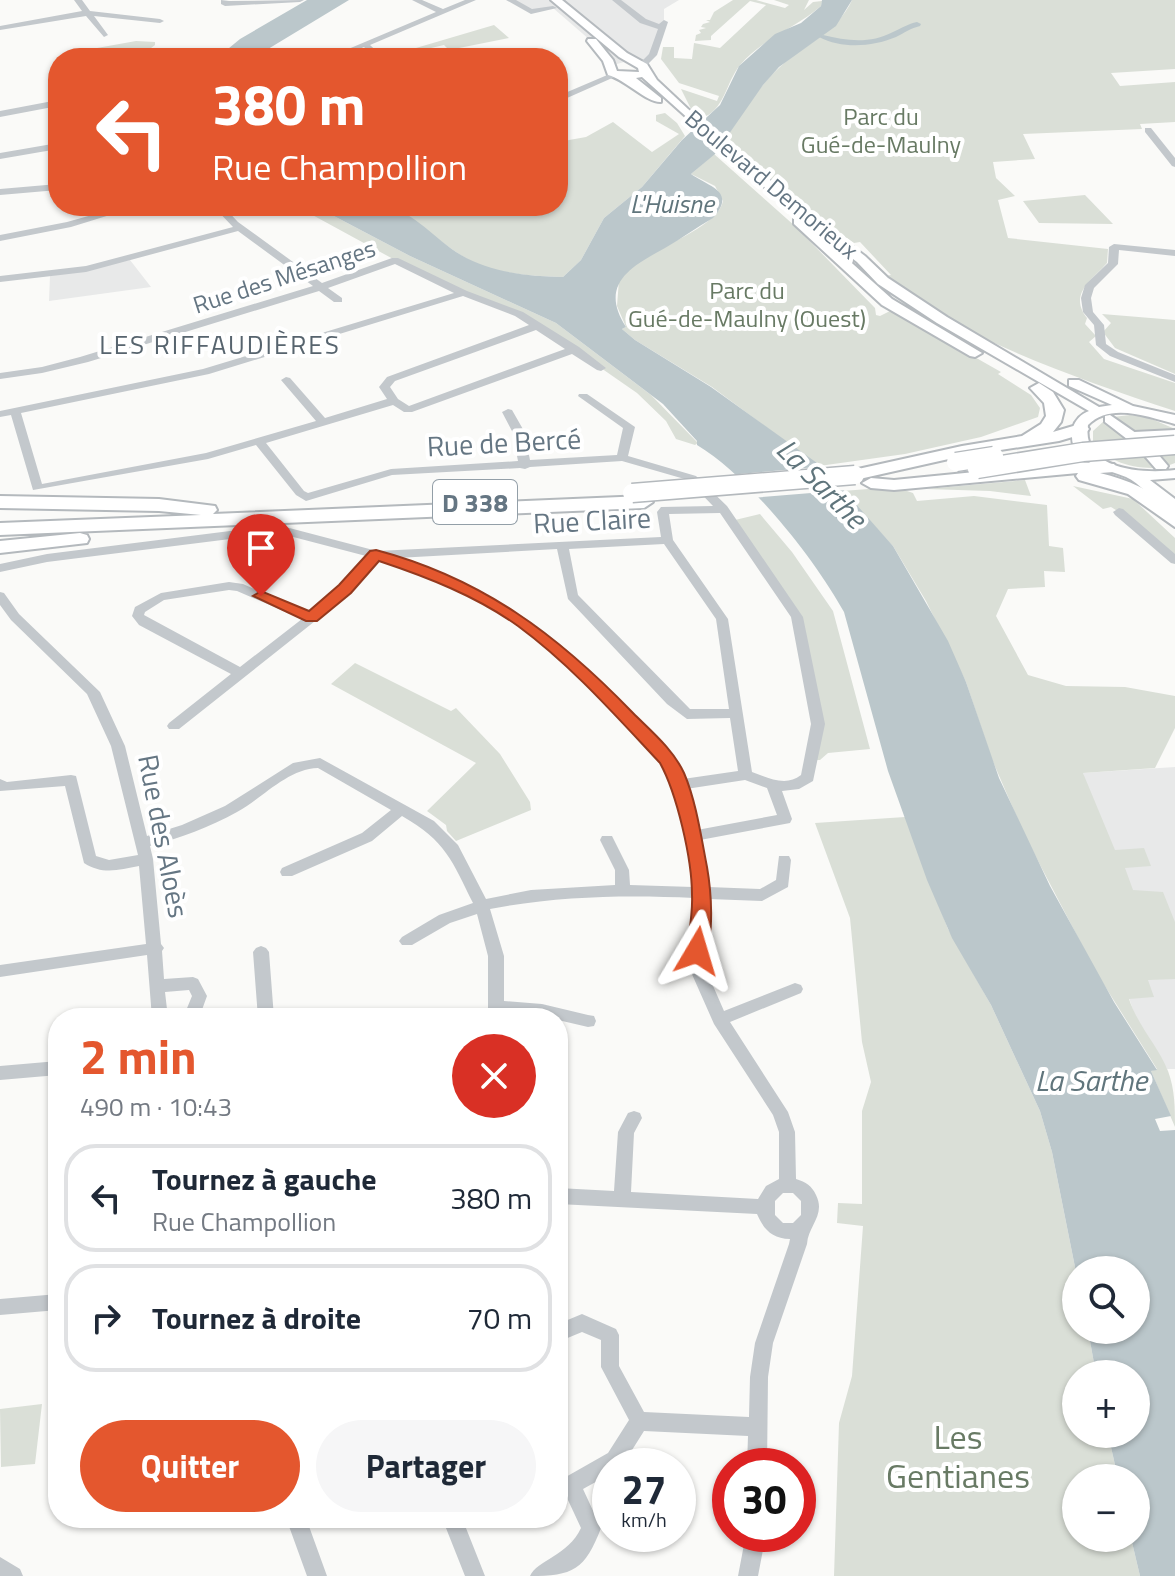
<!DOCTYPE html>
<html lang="fr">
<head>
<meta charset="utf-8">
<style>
  body { margin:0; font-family:"Titillium Web",sans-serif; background:#f6f6f7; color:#1f2937; height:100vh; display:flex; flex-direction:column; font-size:30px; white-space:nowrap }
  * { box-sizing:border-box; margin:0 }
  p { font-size:26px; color:#747a83 }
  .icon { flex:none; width:44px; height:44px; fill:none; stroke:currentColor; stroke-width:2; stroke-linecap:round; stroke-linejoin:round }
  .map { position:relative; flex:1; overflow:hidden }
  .side { position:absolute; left:48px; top:1008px; width:520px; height:520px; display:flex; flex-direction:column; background:#fff; border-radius:32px; box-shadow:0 2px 6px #0004 }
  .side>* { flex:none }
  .guide { position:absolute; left:48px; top:48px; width:520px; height:168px; border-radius:32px; box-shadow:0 2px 6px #0004; background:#e4572e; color:#fff; overflow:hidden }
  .fabs { position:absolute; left:1062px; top:1256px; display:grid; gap:16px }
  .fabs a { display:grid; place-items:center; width:88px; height:88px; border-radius:50%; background:#fff; box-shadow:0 2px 6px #0004; font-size:40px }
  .speed { position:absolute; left:592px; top:1448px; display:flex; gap:16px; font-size:40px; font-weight:700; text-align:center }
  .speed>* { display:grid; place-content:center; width:104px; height:104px; border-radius:50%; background:#fff; box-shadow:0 2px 6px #0004; line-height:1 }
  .speed small { font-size:20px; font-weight:400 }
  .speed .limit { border:12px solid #d22; background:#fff; color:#111 }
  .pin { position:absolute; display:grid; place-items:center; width:68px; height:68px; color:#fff; margin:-82px -34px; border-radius:50% 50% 50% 0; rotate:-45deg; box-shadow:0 0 8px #0007 }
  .pin .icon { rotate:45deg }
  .me { position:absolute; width:88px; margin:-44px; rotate:7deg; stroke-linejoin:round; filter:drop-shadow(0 0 6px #0008) }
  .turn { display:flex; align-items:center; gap:28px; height:168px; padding:0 32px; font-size:36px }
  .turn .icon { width:104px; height:104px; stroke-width:2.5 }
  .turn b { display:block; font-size:56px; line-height:68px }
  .round { display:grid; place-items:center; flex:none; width:84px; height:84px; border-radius:42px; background:#f6f6f7 }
  .head { display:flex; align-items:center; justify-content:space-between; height:136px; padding:0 32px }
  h1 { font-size:48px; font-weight:700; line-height:60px; color:#e4572e }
  .button { display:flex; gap:16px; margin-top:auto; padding:16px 32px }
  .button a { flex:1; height:92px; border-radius:48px; background:#e4572e; color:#fff; font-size:32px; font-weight:700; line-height:92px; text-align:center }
  .button a+a { background:#f6f6f7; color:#1f2937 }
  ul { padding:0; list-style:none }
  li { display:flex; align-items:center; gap:24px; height:108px; margin:0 16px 12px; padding:0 16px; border:4px solid #e0e1e3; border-radius:32px }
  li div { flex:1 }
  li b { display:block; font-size:30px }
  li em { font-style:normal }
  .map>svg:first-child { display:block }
  .built { fill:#e8e9e9 }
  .green { fill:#dadfd7 }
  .water { fill:#bbc7cb }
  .pier { fill:#fafaf8 }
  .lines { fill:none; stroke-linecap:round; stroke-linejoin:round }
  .canal { fill:#bbc7cb; fill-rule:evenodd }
  .major-casing { stroke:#b5babe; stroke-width:4 }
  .highway-casing { stroke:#b4b9bd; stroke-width:4 }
  .minor { fill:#c3c8cc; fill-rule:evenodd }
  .major { fill:#fff; fill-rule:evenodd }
  .highway { fill:#fff; fill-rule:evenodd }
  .highway-bridge-casing { stroke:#b4b9bd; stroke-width:21; stroke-linecap:butt }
  .highway-bridge { stroke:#fff; stroke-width:18 }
  .route { fill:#e4572e; stroke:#94391e; stroke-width:2 }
  .labels { text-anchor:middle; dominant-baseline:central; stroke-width:8; stroke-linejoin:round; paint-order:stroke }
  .far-park-label { font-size:24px; fill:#687a64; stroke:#fff }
  .far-street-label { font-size:24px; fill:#657683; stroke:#fff }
  .far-water-label { font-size:26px; font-style:italic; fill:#60757c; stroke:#fff }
  .far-quarter-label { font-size:26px; letter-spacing:2px; fill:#57646e; stroke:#fff }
  .shield { fill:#fff; stroke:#939fa8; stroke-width:2 }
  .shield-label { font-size:26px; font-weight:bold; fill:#657683 }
  .street-label { font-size:28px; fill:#657683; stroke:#fff }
  .water-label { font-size:30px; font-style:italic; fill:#60757c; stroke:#fff }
  .near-park-label { font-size:34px; fill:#687a64; stroke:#fff }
</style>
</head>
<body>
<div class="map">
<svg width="1175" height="1576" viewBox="0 0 1175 1576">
  <rect width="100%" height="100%" fill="#fafaf8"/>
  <path class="built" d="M510 0H679L664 9V22L653 55 642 65 624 62 610 66 590 40 553 8 535 12Z
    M130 260 151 287 49 301 50 276Z
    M1175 767V1069H1167L1136 1019 1129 998 1083 773Z"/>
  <path class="green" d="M733 0H756L785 8 789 5 774 0H809L804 10 813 2 822 1 821 6C796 28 763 38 740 65 726 82 724 112 701 118L693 113 681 89 717 101 719 96 679 83 661 59 663 47H674V58L692 59 694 43 720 48 766 5 750 1 711 36V40L695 41 696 35 701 33 699 30 706 28 701 27 703 24 710 22 706 20H710L714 12Z
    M852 0H1175V69L1111 73 1120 86 1175 82V122L1140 124 1142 129 1023 134 1035 159 993 162 996 178 1015 196 998 200 1008 238 1108 249 1107 263C1092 280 1068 294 1087 318L1085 324 1096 336 1089 342 1104 359 1175 383V411C1099 386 1022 359 951 322 928 310 907 292 885 276L891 275 860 242 854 243 807 211 724 140C742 115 758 86 781 66 806 43 837 33 852 0Z
    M494 25 509 38 449 50 444 45 418 51 416 48Z
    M136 41 155 42V45L151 48 131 50 145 55 142 58 96 56 97 48Z
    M665 113 677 123 685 136 642 187 604 218 581 260 563 277C529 276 488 274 459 254 431 235 416 220 384 206H558V142L586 137 613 122 652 152 679 134 656 121V115Z
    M714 154 796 227 875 308 876 315 880 316 892 310 1001 372 998 374 1031 395 1040 408 1038 417 981 437 905 454 819 466 712 387 635 340 622 329 626 327 617 306 619 280C628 271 637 261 648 255 667 244 719 224 723 201L715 186 691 174Z
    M1085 195 1113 224 1039 223 1023 201Z
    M296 206H315L410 256 556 323 651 395 698 443 695 445 676 439 666 421 637 393 539 325 395 260Z
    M1102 314 1175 320V374L1115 348 1103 332 1111 323Z
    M1130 415 1147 417 1175 429V463L1167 466 1147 442 1113 417Z
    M1105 420 1136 444 1157 468C1131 468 1108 463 1093 441V431Z
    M1025 480 1031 496 990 491 926 489Z
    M1073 486 1133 499 1175 538V562L1119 512 1111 507 1103 509Z
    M895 487 913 493 917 501 974 496 1047 505 1049 546 1063 548 1065 572 1044 571 1045 587 1008 589 996 616 1028 675 1066 686 1125 687 1175 696V728L1155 768 1083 773 1115 850 1144 848 1151 866 1125 868 1133 890 1163 892 1175 922V979L1148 980 1154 997 1129 999C1138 1026 1158 1046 1168 1071 1175 1090 1175 1108 1175 1127L1151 1071 1157 1069 1096 972 1025 836 991 757 966 682 926 601 893 546 842 491Z
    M760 514 792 552 833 611 870 749 828 753 820 760H816L801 615 735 520Z
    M355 663 451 711 456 708 500 754 530 802 531 810 456 841 447 831 446 825 427 811 476 763 331 684Z
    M905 817 948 929 991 1005 1040 1111 1052 1152 1076 1272V1330H1088L1096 1374H1076V1434H1108L1118 1478H1076V1538H1131L1140 1576H834L839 1423 852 1376 863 1226 837 1223 838 1203 862 1204V1111L871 1082 862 1042 850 918 815 823Z
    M42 1404 35 1464 1 1467 0 1409Z"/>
  <path class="water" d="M307 0H349L253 58H217L240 39Z
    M822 0H852L836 26 779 67 763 85 715 154 691 174C709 187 737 191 713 218 697 227 681 239 665 248 632 266 598 284 626 327L622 329 635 340 711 387 824 468 893 546 948 641 966 682 999 778 1050 886 1114 1002 1157 1070 1151 1071 1171 1116 1155 1119 1160 1131 1175 1130V1576H1140L1131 1538H1136V1478H1118L1108 1434H1136V1374H1096L1088 1330H1136V1270L1076 1272 1052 1152 1040 1111 991 1005 952 938 927 880 888 771 844 612C814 558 749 476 697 445V441L663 404 556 323 410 256 315 206C337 206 362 202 383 206 415 211 435 240 461 255 492 273 528 276 563 277L581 260 604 218 642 187 682 140 720 105 739 66 775 34 801 23 821 6Z"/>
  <path class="pier" d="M827 466 830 478H836L848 490 751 498 729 475Z"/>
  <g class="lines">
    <path class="canal" d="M917 22 921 24 920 26C911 28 904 33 896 37 872 47 842 49 819 37L823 35C847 41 870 44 893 32 902 28 908 24 917 22Z"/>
    <g class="major-casing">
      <path id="major" d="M551 0H562L627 53 647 64 657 80 688 109 802 208 865 256 888 278 947 317 1099 407 1112 405 1069 386V380H1079L1133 406 1175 415V424C1149 417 1110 402 1088 425 1081 470 1143 474 1175 470V478L1150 480 1175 499V513C1159 508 1142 484 1126 477 1104 468 1065 462 1073 428 1075 420 1081 414 1089 411L937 323 878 284 857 262 815 230 892 299 982 353 975 357 970 356 882 305 794 224V218H799L642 77 636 78 661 98V102C647 103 626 80 608 75L603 61 587 41 588 39H596L613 60 617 71 639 72 638 68 619 57Z
        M1110 415 1146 440 1168 466 1166 469H1156L1136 446 1105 422V416Z"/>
    </g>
    <g class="highway-casing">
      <path id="highway" d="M1039 383 1053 392 1064 410 1061 422 1053 432 1080 424 1086 425 1089 429 1086 433 1059 441 962 456 855 480 846 475 849 471 962 446 1022 436 1041 424 1046 416 1044 403 1030 388Z
        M1175 430V440L1134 442 1125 437 1134 432Z
        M1075 462 1114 464 1117 468 1114 472 1100 473C1129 480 1153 491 1175 511V527L1128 494 1079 480 1076 476 1078 473 894 490 871 488 862 483 871 478 894 480Z
        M0 496 159 499 215 506 217 510 213 514 644 496 653 502 644 508 0 535V523L201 515 159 511 0 508Z
        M80 533 87 535 89 539 87 543 0 553V541Z"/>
    </g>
    <path class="minor" d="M74 0H82L90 11 160 19 164 21 160 23 94 16 108 35 104 37 86 16 0 30V26L82 11Z
      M221 0 229 1 304 0 300 2 225 6 221 4Z
      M412 0H422L443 9 465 0H476L370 45 384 58H375L364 47 338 58H327L436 12Z
      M506 0H516L532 9 553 6 557 8 531 14Z
      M612 0H621L646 19 659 24 664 20 668 22 657 55 645 67 638 65 649 54 658 29 640 23Z
      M612 73 619 75 558 102V96Z
      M58 100V106L0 117V111Z
      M1145 128H1151L1175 158V167L1172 166 1145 132Z
      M58 143V149L0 159V153Z
      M58 184V190L0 195V189Z
      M124 206H139L71 227 0 241V235L67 222Z
      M213 206H223L238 222 322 283 392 258H398L467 291 523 312 579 347 606 368 601 371 597 370 572 354 412 412H404L393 405 266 443 304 491 308 493 391 469 518 461 512 431 502 412 508 409 512 410 524 431 530 460 617 455 623 428 578 396 579 394H587L635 427 628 456 696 476 727 506 803 617 825 724 813 781 799 789 782 791 792 819 790 823 700 840 708 887 760 889 776 880 779 856H789L791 860 788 887 762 901 709 899 705 951 707 972 724 1011 795 983 801 985 803 989 801 993 730 1022 788 1112 795 1132 796 1179C806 1182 812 1186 816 1195 826 1215 808 1226 807 1244L773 1343 768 1377 767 1466H747L748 1436 644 1431 622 1466H610V1474L583 1489 601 1528C585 1570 573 1576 530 1576 537 1560 568 1556 581 1528L561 1485 564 1478 608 1453 629 1420 601 1367V1340L582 1332 558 1342V1324L582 1314 616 1329 619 1335V1366L644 1412 749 1417 750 1377 755 1343 789 1244 790 1239C772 1238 764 1230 757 1214L558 1204V1188L614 1191 618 1132 628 1113 634 1111 640 1113 642 1118 634 1133 631 1192 758 1199 766 1186 779 1179V1132L773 1115 714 1024 691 972 689 951 694 898C625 895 559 896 490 909L504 956V1001L542 1004 588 1015 594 1016 596 1021 594 1026 588 1027 558 1020V1018L504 1014V1018H488V956L477 914 450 923 412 945H402L399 941 402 937 439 915 473 903C452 861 446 841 402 816L372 841 292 876H282L280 872 282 868 362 833 391 810 318 768C287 769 263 798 237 812 210 827 180 838 150 846L153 859 161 944 164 948 162 951 164 979 193 977 198 979 207 996 199 1018H183L192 996 189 990 165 992 168 1018H152L147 955 0 977V965L146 944 139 866C119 870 102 875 84 863L65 786 0 791V779L7 782 71 775 76 776 96 856 109 860 138 855 111 746 87 694 11 620 0 605V592L4 593 19 614 100 692 125 746 147 836 182 825 225 806 293 763 320 758 434 821 458 845 486 899 531 890 615 885V870L600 840 602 836H612L629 870 630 885 693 887C686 846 681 799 662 762 617 715 572 662 518 625 477 597 425 575 378 560L334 606 179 729H169L167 726 169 723 231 674 139 625 132 616 135 607 161 593 229 582 243 584 310 613 326 600 368 556H366L278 533 47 562 0 572V564L47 554 278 525 377 551 661 537 657 512 661 507 713 506 688 480 622 461 530 467 525 469 520 468 392 475 306 501 296 495 256 445 208 459 33 490 11 415 0 417V411L203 369 454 293 395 264 328 288 342 298V302H334L319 291 88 362 42 373 0 379V373L42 367 80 357 313 286 238 231 86 272 0 282V276L86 266 233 227ZM463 296 515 316 529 325 387 377 379 387 387 399 325 418 290 378 286 377 281 380 316 421 206 453 42 484 21 413 209 374ZM536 330 565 349 409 406 398 399 390 387 395 381ZM720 513 791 617 811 724 801 775C786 787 769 778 752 772L728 619 673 540 669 514ZM664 544 716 619 729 709H690L578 595 569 549ZM557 549 568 599 667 704 687 719 730 718 738 771 683 779C676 754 653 736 635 717 602 683 564 643 525 618 485 593 442 572 397 558ZM229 590 237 591 302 619 240 667 144 615 145 612 164 600ZM745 780 767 788 777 815 697 830 686 789ZM783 1193H793L801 1201V1215L793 1223H783L775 1215V1201Z
      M1114 244 1175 250V256L1119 250 1118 264 1094 288 1091 298 1093 312 1104 325 1106 344 1118 352 1175 375V382L1110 356 1096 345 1094 325 1083 312 1081 298 1085 285 1108 263 1109 247Z
      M1119 508 1123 509 1175 554V564L1171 563 1115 515 1113 512Z
      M261 946 266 948 269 952 274 1018H258L253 952 256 948Z
      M58 1061V1075L0 1080V1066Z
      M58 1294V1310L0 1315V1299Z
      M286 1518H306L327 1576H307Z
      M442 1518H462L485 1576H465Z
      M746 1534H766L758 1576H738Z
      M0 1557 20 1569 23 1576H0Z"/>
    <use href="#major" class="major"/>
    <use href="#highway" class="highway"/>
    <g class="highway-bridge-casing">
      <path id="highway-bridge" d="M956 462 994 456
        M977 469 1083 452 1175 445
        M632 493 855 475"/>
    </g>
    <use href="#highway-bridge" class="highway-bridge"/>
  </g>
  <path class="route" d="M376 550C482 578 558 635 633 713 651 731 673 749 684 773 696 801 701 836 707 867 711 890 715 935 704 956H690L687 951C689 933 693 913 692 895 692 859 677 794 660 763 615 715 571 665 518 626 476 596 427 577 379 561L351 593 317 621H306L253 596 261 591 309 611 339 585 370 551Z"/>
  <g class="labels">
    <g class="far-park-label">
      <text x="881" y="116">Parc du<tspan x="881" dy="28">Gué-de-Maulny</tspan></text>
      <text x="747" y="290">Parc du<tspan x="747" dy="28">Gué-de-Maulny (Ouest)</tspan></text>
    </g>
    <g class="far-street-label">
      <text transform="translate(772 184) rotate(40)">Boulevard Demorieux</text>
      <text transform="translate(284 276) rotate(-18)">Rue des Mésanges</text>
    </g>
    <g class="far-water-label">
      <text x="672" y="203">L'Huisne</text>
    </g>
    <g class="far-quarter-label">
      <text x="220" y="344">LES RIFFAUDIÈRES</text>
    </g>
    <rect class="shield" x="433" y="480" width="84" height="44" rx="6"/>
    <g class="shield-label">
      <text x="475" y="502">D 338</text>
    </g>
    <g class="street-label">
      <text transform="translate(504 442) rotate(-3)">Rue de Bercé</text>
      <text transform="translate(592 520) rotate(-3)">Rue Claire</text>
      <text transform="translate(164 836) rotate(79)">Rue des Aloès</text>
    </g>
    <g class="water-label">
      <text transform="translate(822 483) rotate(45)">La Sarthe</text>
      <text x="1091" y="1080">La Sarthe</text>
    </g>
    <g class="near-park-label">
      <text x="958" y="1436">Les<tspan x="958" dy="39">Gentianes</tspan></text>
    </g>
  </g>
</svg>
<div class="fabs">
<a><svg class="icon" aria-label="search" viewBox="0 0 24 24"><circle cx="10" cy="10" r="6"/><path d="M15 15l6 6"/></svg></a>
<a>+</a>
<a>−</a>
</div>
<div class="speed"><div>27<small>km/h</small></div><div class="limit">30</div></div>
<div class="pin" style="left:261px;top:596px;background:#d93025"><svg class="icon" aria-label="arrive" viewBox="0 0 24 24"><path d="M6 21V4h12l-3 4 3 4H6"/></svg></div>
<svg class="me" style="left:697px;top:951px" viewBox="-20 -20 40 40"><path d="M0-17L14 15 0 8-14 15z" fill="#e4572e" stroke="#fff" stroke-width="4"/></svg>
<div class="guide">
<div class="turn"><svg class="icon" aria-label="left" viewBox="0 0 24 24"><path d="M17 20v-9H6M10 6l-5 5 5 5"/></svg><div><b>380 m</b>Rue Champollion</div></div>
</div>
<section class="side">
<div class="head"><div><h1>2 min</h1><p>490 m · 10:43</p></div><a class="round" style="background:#d93025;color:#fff"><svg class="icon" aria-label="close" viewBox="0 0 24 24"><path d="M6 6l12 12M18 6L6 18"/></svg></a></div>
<ul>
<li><svg class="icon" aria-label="left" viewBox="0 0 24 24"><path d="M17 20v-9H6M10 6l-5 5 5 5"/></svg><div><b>Tournez à gauche</b><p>Rue Champollion</p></div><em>380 m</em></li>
<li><svg class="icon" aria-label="right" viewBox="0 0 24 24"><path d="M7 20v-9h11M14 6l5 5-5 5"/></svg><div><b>Tournez à droite</b></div><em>70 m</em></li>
</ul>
<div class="button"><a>Quitter</a><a>Partager</a></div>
</section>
</div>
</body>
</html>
